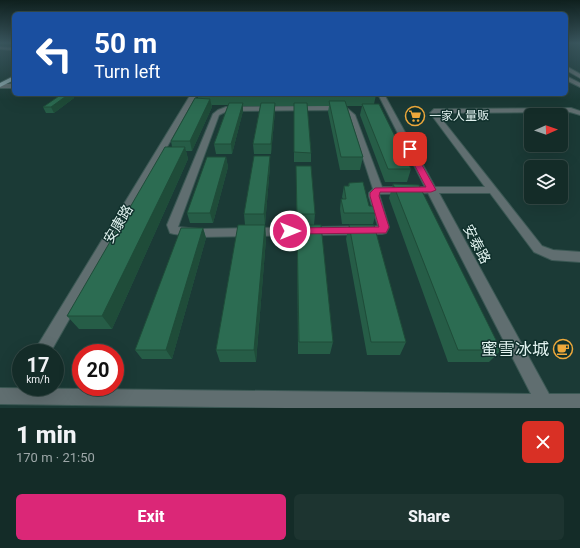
<!DOCTYPE html>
<html lang="en">
<head>
<meta charset="utf-8">
<style>
  body { margin:0; font-family:Roboto,"Noto Sans SC",sans-serif; background:#1d3430; color:#f1f3f6; height:100vh; display:flex; flex-direction:column; font-size:15px; white-space:nowrap }
  * { box-sizing:border-box; margin:0 }
  p { font-size:13px; color:#9da7a8 }
  .icon { flex:none; width:22px; height:22px; fill:none; stroke:currentColor; stroke-width:2; stroke-linecap:round; stroke-linejoin:round }
  .map { position:relative; height:408px; overflow:hidden }
  .side { display:flex; flex-direction:column; background:#142c28; flex:1 }
  .side>* { flex:none }
  .guide { position:absolute; left:12px; top:12px; width:556px; height:84px; border-radius:6px; box-shadow:0 4px 16px #0002,0 0 0 1px #334845; background:#1a4fa0; color:#fff; overflow:hidden }
  .needle { width:26px; rotate:88deg }
  .tools { position:absolute; left:524px; top:108px; display:grid; gap:8px }
  .tools a { display:grid; place-items:center; width:44px; height:44px; border-radius:6px; background:#142c28; box-shadow:0 4px 16px #0002,0 0 0 1px #334845; font-size:20px }
  .speed { position:absolute; left:12px; top:344px; display:flex; gap:8px; font-size:20px; font-weight:700; text-align:center }
  .speed>* { display:grid; place-content:center; width:52px; height:52px; border-radius:50%; background:#142c28; box-shadow:0 4px 16px #0002,0 0 0 1px #334845; line-height:1 }
  .speed small { font-size:10px; font-weight:400 }
  .speed .limit { border:6px solid #d22; background:#fff; color:#111 }
  .pin { position:absolute; display:grid; place-items:center; width:34px; height:34px; color:#fff; margin:-17px; border-radius:8px; box-shadow:0 2px 6px #0006 }
  .me { position:absolute; width:44px; margin:-22px; rotate:90deg; stroke-linejoin:round; filter:drop-shadow(0 0 3px #0008) }
  .turn { display:flex; align-items:center; gap:14px; height:84px; padding:0 16px; font-size:18px }
  .turn .icon { width:52px; height:52px; stroke-width:2.5 }
  .turn b { display:block; font-size:28px; line-height:34px }
  .round { display:grid; place-items:center; flex:none; width:42px; height:42px; border-radius:6px; background:#1d3430 }
  .overview { display:flex; align-items:center; justify-content:space-between; height:68px; padding:0 16px }
  h1 { font-size:24px; font-weight:800; line-height:30px }
  .primary-button { display:flex; gap:8px; margin-top:auto; padding:8px 16px }
  .primary-button a { flex:1; height:46px; border-radius:6px; background:#db2777; color:#fff; font-size:16px; font-weight:800; line-height:46px; text-align:center }
  .primary-button a+a { background:#1d3430; color:#f1f3f6 }
  .map>svg:first-child { display:block }
  .lines { fill:none; stroke-linecap:round; stroke-linejoin:round }
  .minor-casing { stroke:#3b5854; stroke-width:2 }
  .major-casing { stroke:#3b5854; stroke-width:2 }
  .minor { fill:#606e70; fill-rule:evenodd }
  .major { fill:#8aa7ab; fill-rule:evenodd }
  .wall { fill:#265d47 }
  .shaded-wall { fill:#1f4c39 }
  .building { fill:#2c6c52; stroke:#1f4c39 }
  .route { fill:#db2777; stroke:#8e194d }
  .labels { text-anchor:middle; dominant-baseline:central; stroke-width:3; stroke-linejoin:round; paint-order:stroke }
  .far-poi-label { font-size:12px; fill:#e2f3f0; stroke:#10302c; text-anchor:start }
  .street-label { font-size:14px; fill:#e2f3f0; stroke:#10302c }
  .near-poi-label { font-size:17px; fill:#e2f3f0; stroke:#10302c; text-anchor:end }
</style>
</head>
<body>
<div class="map">
<svg width="580" height="408" viewBox="0 0 580 408">
  <rect width="100%" height="100%" fill="#1b3a36"/>
  <g class="lines">
    <g class="minor-casing">
      <path id="minor" d="M0 47 14 48V50L0 49Z
        M566 66 580 74V78L566 70Z
        M566 76 580 83V87L566 80Z
        M0 84H14V88H0Z
        M191 94H197L50 353H33Z
        M378 94H384L435 187H485L430 113 434 109 571 108 580 111V115L570 112 437 113 542 246 553 250 580 252V262L552 260 534 252 490 193H439L549 394H580V408H286L0 404V388L531 394 428 193 379 194 389 227 386 233 382 234 199 237 174 234 170 233 167 225 213 114 218 110 226 107 332 106 348 109 355 115 382 187H425ZM332 110 343 111 349 115 373 189 369 193V196L378 226 199 229 178 227 219 115 227 111Z"/>
    </g>
    <g class="major-casing">
      <path id="major" d="M14 76V80L0 87V83Z"/>
    </g>
    <use href="#minor" class="minor"/>
    <use href="#major" class="major"/>
  </g>
  <path class="wall" d="M62 94H73L74 98 54 113H46L43 107Z
    M198 94 376 95 374 104 411 169 407 182H385L360 115 362 106H347L363 157 360 170H340L328 112 329 106H307L311 153V162H294V106H275V111L271 154H254L253 144 260 106H243V111L232 154H216L214 144 228 105H212V107L192 151H186L188 159 112 329H79L67 316 172 147 171 141 198 98Z
    M226 157 228 167 213 223H190L187 213Z
    M270 166 265 225 266 239 256 362H220L216 350 245 225 244 214Z
    M296 166 315 214 314 225H297Z
    M349 183 376 213 373 224H342L340 209 341 199H343L342 197 344 186H348Z
    M393 184 501 350 489 362H448L389 198Z
    M297 225 333 342 330 354H298Z
    M349 225 406 342 400 355H367L346 239Z
    M203 228 206 238 172 359H142L135 350Z"/>
  <path class="shaded-wall" d="M69 94H73L74 98 54 113 51 107Z
    M210 99 212 107 192 151 190 141Z
    M243 103V111L232 154 231 144Z
    M275 103V111L271 154V144Z
    M185 147 188 159 112 329 102 316Z
    M270 156V166L265 225 264 214Z
    M226 157 228 167 213 223 210 213Z
    M265 225 266 239 256 362 254 350Z
    M203 228 206 238 172 359 166 350Z"/>
  <path class="building" d="M62 94H69L51 107H43Z
    M198 94H375L376 95Z
    M195 98 210 99 190 141H171Z
    M329 101H345L363 157H341Z
    M229 103H243L231 144H214Z
    M261 103H275L271 144H253Z
    M294 103H307L311 153 294 152Z
    M362 104H379L411 169H388Z
    M165 147H185L102 316H67Z
    M254 156H270L264 214H244Z
    M207 157H226L210 213H187Z
    M296 166H311L315 214H297Z
    M363 182 369 206H374L376 213H344L341 199H346L344 186H349V183Z
    M393 184 419 185 501 350H458Z
    M238 225H265L254 350H216Z
    M297 225H321L333 342H299Z
    M349 225H374L406 342H371Z
    M181 228H203L166 350H135Z"/>
  <linearGradient id="sky" x2="0" y2="1"><stop stop-color="#0f201e"/><stop offset="0.43" stop-color="#39555d"/><stop offset="1" stop-color="#39555d" stop-opacity="0"/></linearGradient>
  <rect width="580" height="100" fill="url(#sky)"/>
  <path class="route" d="M407 147H410L413 149 436 190 431 192H380L379 196 389 227 386 233 287 234 285 231 287 229 290 228 379 227 370 196V193L375 188 426 187 406 149Z"/>
  <defs>
    <g id="supermarket-ring" transform="scale(1)"><circle r="9.5" fill="#10302c" stroke="#eda83b" stroke-width="1.5"/><path d="M-6-5.5h2.5l.6 2H6L4.5 2H-2.5L-4.4-4H-6ZM-1.5 3.2a1.3 1.3 0 1 0 .1 0ZM3 3.2a1.3 1.3 0 1 0 .1 0Z" fill="#eda83b"/></g>
    <g id="cafe-ring" transform="scale(1)"><circle r="9.5" fill="#10302c" stroke="#eda83b" stroke-width="1.5"/><path d="M-5.5-4.5H6V0H3Q3 3.5 0 3.5H-2.5Q-5.5 3.5-5.5 0ZM3-3.2v2h1.7v-2ZM-6 4.5H4V6H-6Z" fill="#eda83b"/></g>
  </defs>
  <g fill-rule="evenodd">
    <use href="#supermarket-ring" x="415" y="116"/>
    <use href="#cafe-ring" x="563" y="349"/>
  </g>
  <g class="labels">
    <g class="far-poi-label">
      <text x="429" y="116">一家人量贩</text>
    </g>
    <g class="street-label">
      <text transform="translate(118 224) rotate(-59)">安康路</text>
      <text transform="translate(477 244) rotate(62)">安泰路</text>
    </g>
    <g class="near-poi-label">
      <text x="549" y="349">蜜雪冰城</text>
    </g>
  </g>
</svg>
<div class="tools">
<a><svg class="needle" viewBox="-14 -14 28 28"><path d="M0-13l5 13h-10z" fill="#e53935"/><path d="M0 13l5-13h-10z" fill="#9da7a8"/></svg></a>
<a><svg class="icon" aria-label="layers" viewBox="0 0 24 24"><path d="M12 4l9 5-9 5-9-5zM3 14l9 5 9-5"/></svg></a>
</div>
<div class="speed"><div>17<small>km/h</small></div><div class="limit">20</div></div>
<div class="pin" style="left:410px;top:149px;background:#d93025"><svg class="icon" aria-label="arrive" viewBox="0 0 24 24"><path d="M6 21V4h12l-3 4 3 4H6"/></svg></div>
<svg class="me" style="left:290px;top:231px" viewBox="-20 -20 40 40"><circle r="17" fill="#db2777" stroke="#fff" stroke-width="3"/><path d="M0-11L8 9 0 5-8 9z" fill="#fff"/></svg>
<div class="guide">
<div class="turn"><svg class="icon" aria-label="left" viewBox="0 0 24 24"><path d="M17 20v-9H6M10 6l-5 5 5 5"/></svg><div><b>50 m</b>Turn left</div></div>
</div>
</div>
<section class="side">
<div class="overview"><div><h1>1 min</h1><p>170 m · 21:50</p></div><a class="round" style="background:#d93025;color:#fff"><svg class="icon" aria-label="close" viewBox="0 0 24 24"><path d="M6 6l12 12M18 6L6 18"/></svg></a></div>
<div class="primary-button"><a>Exit</a><a>Share</a></div>
</section>
</body>
</html>
